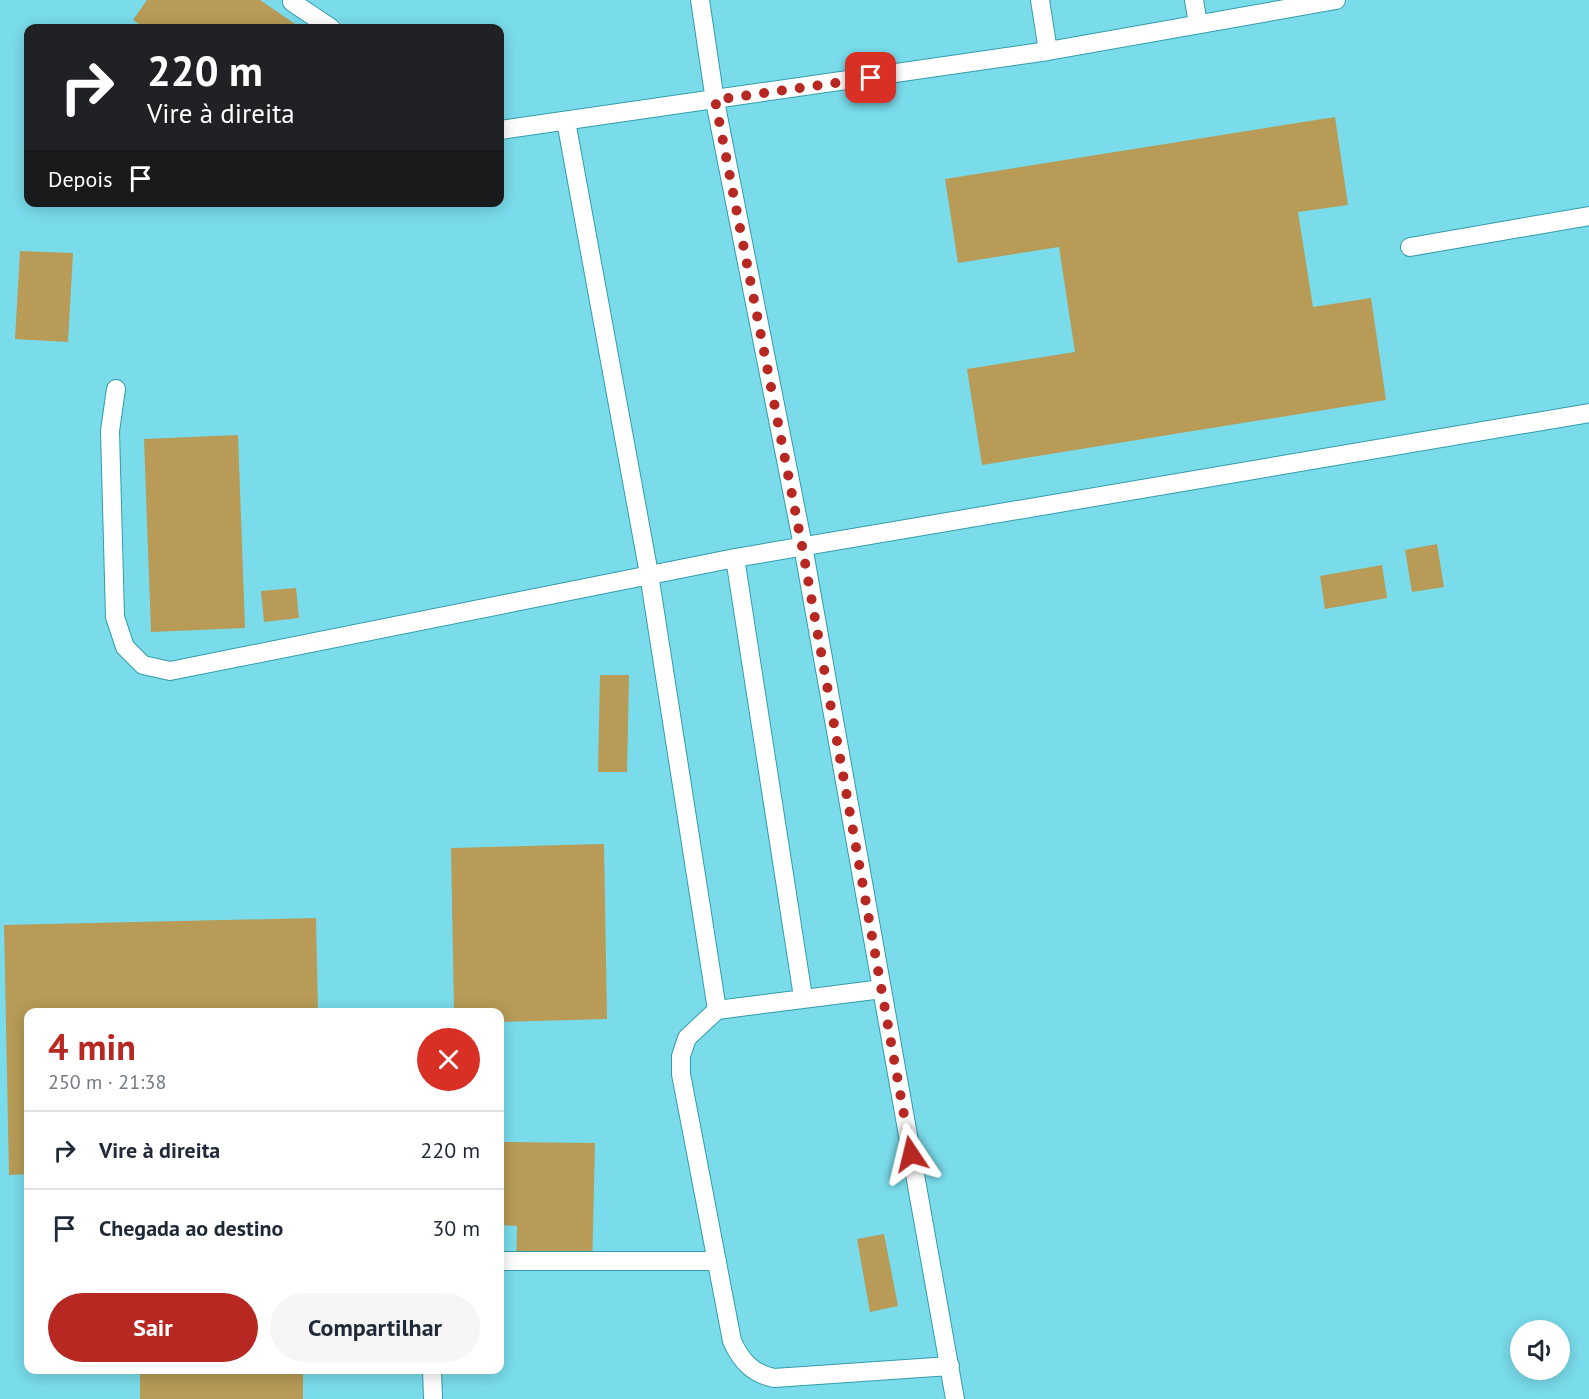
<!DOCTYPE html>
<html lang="pt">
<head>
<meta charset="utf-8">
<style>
  body { margin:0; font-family:"PT Sans",sans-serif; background:#f6f6f7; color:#1f2937; height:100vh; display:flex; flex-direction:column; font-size:22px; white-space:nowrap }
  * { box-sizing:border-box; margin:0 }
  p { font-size:20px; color:#747a83 }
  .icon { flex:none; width:33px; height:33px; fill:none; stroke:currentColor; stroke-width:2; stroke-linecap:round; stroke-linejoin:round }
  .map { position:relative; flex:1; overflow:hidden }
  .side { position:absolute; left:24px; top:1008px; width:480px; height:366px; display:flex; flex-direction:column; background:#fff; border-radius:12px; box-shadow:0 3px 15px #0003 }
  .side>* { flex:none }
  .hud { position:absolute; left:24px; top:24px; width:480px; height:183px; border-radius:12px; box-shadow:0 3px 15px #0003; background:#202124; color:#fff; overflow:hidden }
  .fabs { position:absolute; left:1510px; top:1320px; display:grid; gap:12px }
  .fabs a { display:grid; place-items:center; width:60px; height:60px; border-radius:50%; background:#fff; box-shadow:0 3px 15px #0003; font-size:30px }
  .pin { position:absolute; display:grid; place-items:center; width:51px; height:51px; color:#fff; margin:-26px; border-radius:12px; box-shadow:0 3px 9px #0006 }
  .me { position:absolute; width:66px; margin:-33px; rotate:350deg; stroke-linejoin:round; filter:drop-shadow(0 0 4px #0008) }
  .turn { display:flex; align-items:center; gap:21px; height:126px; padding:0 24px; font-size:27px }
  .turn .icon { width:78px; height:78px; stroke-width:2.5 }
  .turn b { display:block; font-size:42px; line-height:51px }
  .then { display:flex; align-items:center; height:57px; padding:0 24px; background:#0003; gap:12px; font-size:22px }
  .round { display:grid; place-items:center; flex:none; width:63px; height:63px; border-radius:32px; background:#f6f6f7 }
  .head { display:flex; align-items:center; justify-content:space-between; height:102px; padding:0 24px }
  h1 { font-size:36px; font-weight:800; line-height:45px; color:#b72823 }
  .primary-button { display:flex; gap:12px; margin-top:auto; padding:12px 24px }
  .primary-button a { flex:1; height:69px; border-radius:36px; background:#b72823; color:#fff; font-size:24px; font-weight:800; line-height:69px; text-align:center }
  .primary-button a+a { background:#f6f6f7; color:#1f2937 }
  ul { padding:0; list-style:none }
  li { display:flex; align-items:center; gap:18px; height:78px; padding:0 24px; border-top:2px solid #e0e1e3 }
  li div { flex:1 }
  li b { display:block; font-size:22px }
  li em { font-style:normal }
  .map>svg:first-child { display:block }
  .building { fill:#b79b56 }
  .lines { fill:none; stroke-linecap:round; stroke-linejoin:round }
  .lane-casing { stroke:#339caa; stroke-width:20 }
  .lane { stroke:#fff; stroke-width:18 }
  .route { stroke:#b72823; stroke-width:10; stroke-dasharray:0 18 }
</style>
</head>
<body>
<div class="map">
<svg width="1589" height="1399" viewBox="0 0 1589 1399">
  <rect width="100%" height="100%" fill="#7adceb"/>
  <path class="building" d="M147 0H260L301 28H145L133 20Z
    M1335 117 1348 205 1298 212 1313 307 1371 298 1386 400 982 465 967 369 1075 352 1059 247 958 263 945 179Z
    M20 251 73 253 68 342 15 339Z
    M238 435 245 628 151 632 144 439Z
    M1437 544 1444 587 1412 592 1405 550Z
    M1382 565 1387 598 1325 609 1320 576Z
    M296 588 299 618 264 622 261 591Z
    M600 675H629L627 772H598Z
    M604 844 607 1019 500 1022V1012H454L451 848Z
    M316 918 318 1012H28V1174L9 1175 4 925Z
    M500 1142 595 1143 592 1270 516 1269 517 1226 500 1225Z
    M884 1234 898 1306 870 1312 857 1239Z
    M140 1370H303V1399H140Z"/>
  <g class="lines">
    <g class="lane-casing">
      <path id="lane" d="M294 0 292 2 331 28
        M700 0 715 101 803 546 955 1399
        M1040 0 1048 51
        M1194 0 1198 24
        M566 121 649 574 717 1010
        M500 130 1048 51 1336 0
        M1410 247 1589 216
        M116 389 110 431 115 617 125 647 143 665 170 671 735 558 1589 413
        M735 558 803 997
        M882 989 717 1010 687 1038 681 1056V1074L732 1341C741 1361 753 1374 774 1378L950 1366
        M500 1261H717
        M432 1370 433 1399"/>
    </g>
    <use href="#lane" class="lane"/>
  </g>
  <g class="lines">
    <path class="route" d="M871 78 715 100 802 546 911 1154"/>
  </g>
</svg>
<div class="fabs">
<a><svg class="icon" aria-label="sound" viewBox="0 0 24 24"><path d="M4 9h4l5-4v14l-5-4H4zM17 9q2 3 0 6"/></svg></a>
</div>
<div class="pin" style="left:871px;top:78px;background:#d93025"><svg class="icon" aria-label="arrive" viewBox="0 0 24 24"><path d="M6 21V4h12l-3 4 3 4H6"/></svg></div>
<svg class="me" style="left:911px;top:1154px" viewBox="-20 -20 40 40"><path d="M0-17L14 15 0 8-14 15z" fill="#b72823" stroke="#fff" stroke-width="4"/></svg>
<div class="hud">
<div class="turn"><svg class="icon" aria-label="right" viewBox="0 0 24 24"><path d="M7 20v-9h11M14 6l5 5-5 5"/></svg><div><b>220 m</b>Vire à direita</div></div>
<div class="then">Depois<svg class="icon" aria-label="arrive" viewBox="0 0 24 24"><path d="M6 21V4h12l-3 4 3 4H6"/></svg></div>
</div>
<section class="side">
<div class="head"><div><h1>4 min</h1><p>250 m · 21:38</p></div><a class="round" style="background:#d93025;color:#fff"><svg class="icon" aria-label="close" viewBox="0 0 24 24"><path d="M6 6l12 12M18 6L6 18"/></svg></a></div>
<ul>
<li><svg class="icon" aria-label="right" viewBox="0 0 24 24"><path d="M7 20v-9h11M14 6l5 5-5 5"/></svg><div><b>Vire à direita</b></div><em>220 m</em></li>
<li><svg class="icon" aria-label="arrive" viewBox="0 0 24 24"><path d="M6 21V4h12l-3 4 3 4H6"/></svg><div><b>Chegada ao destino</b></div><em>30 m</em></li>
</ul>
<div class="primary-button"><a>Sair</a><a>Compartilhar</a></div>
</section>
</div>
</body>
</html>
